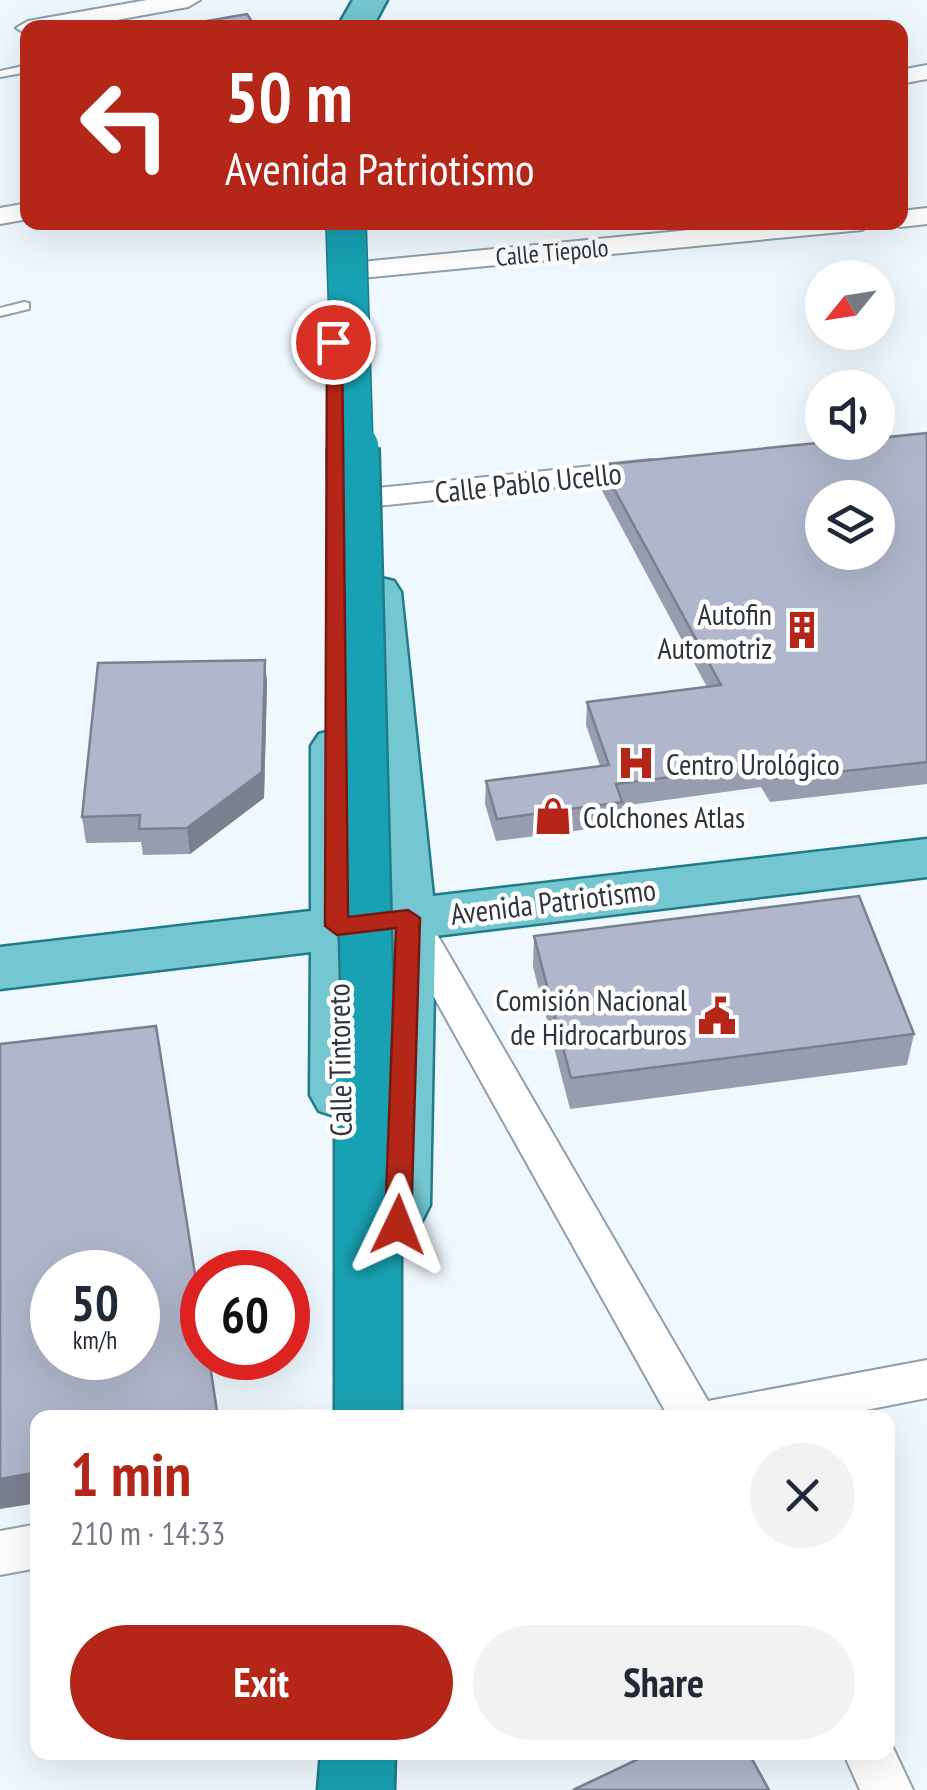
<!DOCTYPE html>
<html lang="en">
<head>
<meta charset="utf-8">
<style>
  body { margin:0; font-family:"PT Sans Narrow",sans-serif; background:#f2f2f3; color:#1f2937; height:100vh; display:flex; flex-direction:column; font-size:38px; white-space:nowrap }
  * { box-sizing:border-box; margin:0 }
  p { font-size:32px; color:#747a83 }
  .icon { flex:none; width:55px; height:55px; fill:none; stroke:currentColor; stroke-width:2; stroke-linecap:round; stroke-linejoin:round }
  .map { position:relative; flex:1; overflow:hidden }
  .panel { position:absolute; left:30px; top:1410px; width:865px; height:350px; display:flex; flex-direction:column; background:#fff; border-radius:20px; box-shadow:0 10px 40px #0002 }
  .panel>* { flex:none }
  .hud { position:absolute; left:20px; top:20px; width:888px; height:210px; border-radius:20px; box-shadow:0 10px 40px #0002; background:#b42718; color:#fff; overflow:hidden }
  .needle { width:65px; rotate:240deg }
  .fabs { position:absolute; left:805px; top:260px; display:grid; gap:20px }
  .fabs a { display:grid; place-items:center; width:90px; height:90px; border-radius:50%; background:#fff; box-shadow:0 10px 40px #0002; font-size:50px }
  .speed { position:absolute; left:30px; top:1250px; display:flex; gap:20px; font-size:50px; font-weight:700; text-align:center }
  .speed>* { display:grid; place-content:center; width:130px; height:130px; border-radius:50%; background:#fff; box-shadow:0 10px 40px #0002; line-height:1 }
  .speed small { font-size:25px; font-weight:400 }
  .speed .limit { border:15px solid #d22; background:#fff; color:#111 }
  .pin { position:absolute; display:grid; place-items:center; width:85px; height:85px; color:#fff; margin:-42px; border:5px solid #fff; border-radius:50%; box-shadow:0 2px 10px #0007 }
  .me { position:absolute; width:110px; margin:-55px; rotate:2deg; stroke-linejoin:round; filter:drop-shadow(0 0 8px #0008) }
  .turn { display:flex; align-items:center; gap:35px; height:210px; padding:0 40px; font-size:45px }
  .turn .icon { width:130px; height:130px; stroke-width:2.5 }
  .turn b { display:block; font-size:70px; line-height:85px }
  .round { display:grid; place-items:center; flex:none; width:105px; height:105px; border-radius:52px; background:#f2f2f3 }
  .overview { display:flex; align-items:center; justify-content:space-between; height:170px; padding:0 40px }
  h1 { font-size:60px; font-weight:800; line-height:75px; color:#b42718 }
  .action { display:flex; gap:20px; margin-top:auto; padding:20px 40px }
  .action a { flex:1; height:115px; border-radius:60px; background:#b42718; color:#fff; font-size:40px; font-weight:800; line-height:115px; text-align:center }
  .action a+a { background:#f2f2f3; color:#1f2937 }
  .map>svg:first-child { display:block }
  .lines { fill:none; stroke-linecap:round; stroke-linejoin:round }
  .lane-casing { stroke:#8ca0ae; stroke-width:4 }
  .street-casing { stroke:#8ca0ae; stroke-width:4 }
  .primary-casing { stroke:#207c89; stroke-width:5 }
  .highway-casing { stroke:#207c89; stroke-width:5 }
  .lane { fill:#fff; fill-rule:evenodd }
  .street { fill:#fff; fill-rule:evenodd }
  .primary { fill:#74c7d1; fill-rule:evenodd }
  .highway { fill:#18a1b2; fill-rule:evenodd }
  .highway-bridge-far2-casing { stroke:#207c89; stroke-width:42; stroke-linecap:butt }
  .highway-bridge-far1-casing { stroke:#207c89; stroke-width:56; stroke-linecap:butt }
  .highway-bridge-casing { stroke:#207c89; stroke-width:71; stroke-linecap:butt }
  .highway-bridge-far2 { stroke:#18a1b2; stroke-width:39 }
  .highway-bridge-far1 { stroke:#18a1b2; stroke-width:51 }
  .highway-bridge { stroke:#18a1b2; stroke-width:66 }
  .wall { fill:#979daf }
  .shaded-wall { fill:#7b808f }
  .building { fill:#b0b7cc; stroke:#7b808f; stroke-width:2.5; fill-rule:evenodd }
  .route { fill:#b42718; stroke:#751910; stroke-width:2.5 }
  .labels { text-anchor:middle; dominant-baseline:central; stroke-width:9; stroke-linejoin:round; paint-order:stroke }
  .far-street-label { font-size:25px; fill:#2e363c; stroke:#fff }
  .street-label { font-size:30px; fill:#2e363c; stroke:#fff }
  .poi-label { font-size:30px; fill:#2e363c; stroke:#fff; text-anchor:end }
</style>
</head>
<body>
<div class="map">
<svg width="927" height="1790" viewBox="0 0 927 1790">
  <rect width="100%" height="100%" fill="#eff8fe"/>
  <g class="lines">
    <g class="lane-casing">
      <path id="lane" d="M115 10 121 13 115 28H104L109 13Z
        M28 65V72L0 77V71Z
        M24 302 29 303V309L0 316V308Z"/>
    </g>
    <g class="street-casing">
      <path id="street" d="M147 0H200L188 7 72 28H28V35L16 28 28 21Z
        M927 65V79L900 84V70Z
        M28 203V219L0 224V208Z
        M927 208V224L900 227 889 222H900V211Z
        M772 222H875L862 230 361 278 347 270 361 262Z
        M651 460 662 462 666 469 662 476 368 507 352 498 368 489Z
        M410 906 423 910 708 1401 927 1360V1398L825 1418H669L391 920 397 910Z
        M38 1524V1568L0 1575V1531Z
        M888 1737 913 1790H860L843 1752H888Z"/>
    </g>
    <g class="primary-casing">
      <path id="primary" d="M353 0H387L372 28H337Z
        M377 577 394 581 401 592 433 896 927 839V877L435 936 430 1205 421 1223 399 1230 377 1223 368 1205 379 943 367 945 370 1095 361 1111 340 1118 319 1111 310 1095 311 952 0 989V947L311 911V746L319 734 337 729 355 734 363 746 366 904 379 903 353 592 360 581Z"/>
    </g>
    <g class="highway-casing">
      <path id="highway" d="M321 1752H395L394 1790H318Z"/>
    </g>
    <use href="#lane" class="lane"/>
    <use href="#street" class="street"/>
    <use href="#primary" class="primary"/>
    <use href="#highway" class="highway"/>
    <g class="highway-bridge-far2-casing">
      <path id="highway-bridge-far2" d="M346 222 353 451"/>
    </g>
    <g class="highway-bridge-far1-casing">
      <path id="highway-bridge-far1" d="M353 448 368 1034"/>
    </g>
    <g class="highway-bridge-casing">
      <path id="highway-bridge" d="M368 1032V1418"/>
    </g>
    <use href="#highway-bridge-far2" class="highway-bridge-far2"/>
    <use href="#highway-bridge-far1" class="highway-bridge-far1"/>
    <use href="#highway-bridge" class="highway-bridge"/>
  </g>
  <path class="wall" d="M927 433V784L770 802 761 787 622 806 621 825 496 841 485 804 486 781 600 766 586 725 587 702 707 687 600 487 601 465Z
    M265 660 267 685 264 798 190 854 143 855 141 842 86 843 82 817Z
    M534 936 914 1034 907 1065 570 1109 533 967Z"/>
  <path class="shaded-wall" d="M265 660 267 685 264 798 190 854 187 828Z
    M38 1472V1503L0 1509V1479Z"/>
  <path class="building" d="M247 14 256 28H166Z
    M927 433V762L773 779 764 765 616 784 622 802 497 819 486 781 609 765 587 702 721 685 601 465 827 442H878V438ZM822 498H878V552H822Z
    M265 660 262 772 187 828 139 829 140 815 82 817 98 663Z
    M859 896 914 1034 571 1078 534 936Z
    M156 1026 202 1319V1358H209L218 1418H38V1472L0 1479V1044ZM52 1272H138V1358H52Z
    M653 1752H748L769 1790H573Z"/>
  <path class="route" d="M327 338 342 342 348 917 408 910 420 918 411 1225 398 1236 385 1225 396 928 337 935 325 926Z"/>
  <defs>
    <g id="building-bare" transform="scale(3)"><path d="M-4-6H4V6H1V3H-1V6H-4ZM-2.5-4.3h1.7v1.8h-1.7ZM.8-4.3h1.7v1.8H.8ZM-2.5-1h1.7V.8h-1.7ZM.8-1h1.7V.8H.8Z" fill="#b42718" stroke="#fff" stroke-width="2.5" paint-order="stroke"/></g>
    <g id="hospital-bare" transform="scale(3)"><path d="M-5-5h3v3.5h4V-5h3V5h-3V1.5h-4V5h-3Z" fill="#b42718" stroke="#fff" stroke-width="2.5" paint-order="stroke"/></g>
    <g id="shop-bare" transform="scale(3)"><path d="M-5-2.5h2.3a2.7 3.5 0 0 1 5.4 0H5L5.5 6h-11ZM-1.5-2.5h3a1.5 2.3 0 0 0-3 0Z" fill="#b42718" stroke="#fff" stroke-width="2.5" paint-order="stroke"/></g>
    <g id="civic-bare" transform="scale(3)"><path d="M-.6-6.5H3V-4.5H.6V-3L4-1V1h2V6H-6V1h2V-1L-.6-3ZM-1.2 2.5V6h2.4V2.5Z" fill="#b42718" stroke="#fff" stroke-width="2.5" paint-order="stroke"/></g>
  </defs>
  <g fill-rule="evenodd">
    <use href="#building-bare" x="802" y="630"/>
    <use href="#hospital-bare" x="636" y="763"/>
    <use href="#shop-bare" x="553" y="816"/>
    <use href="#civic-bare" x="717" y="1016"/>
  </g>
  <g class="labels">
    <g class="far-street-label">
      <text transform="translate(552 252) rotate(-5)">Calle Tiepolo</text>
    </g>
    <g class="street-label">
      <text transform="translate(528 482) rotate(-6)">Calle Pablo Ucello</text>
      <text transform="translate(553 901) rotate(-7)">Avenida Patriotismo</text>
      <text transform="translate(339 1060) rotate(-91)">Calle Tintoreto</text>
    </g>
    <g class="poi-label">
      <text x="772" y="613">Autofin<tspan x="772" dy="34">Automotriz</tspan></text>
      <text x="666" y="763" text-anchor="start">Centro Urológico</text>
      <text x="583" y="816" text-anchor="start">Colchones Atlas</text>
      <text x="687" y="999">Comisión Nacional<tspan x="687" dy="34">de Hidrocarburos</tspan></text>
    </g>
  </g>
</svg>
<div class="fabs">
<a><svg class="needle" viewBox="-14 -14 28 28"><path d="M0-13l5 13h-10z" fill="#e53935"/><path d="M0 13l5-13h-10z" fill="#747a83"/></svg></a>
<a><svg class="icon" aria-label="sound" viewBox="0 0 24 24"><path d="M4 9h4l5-4v14l-5-4H4zM17 9q2 3 0 6"/></svg></a>
<a><svg class="icon" aria-label="layers" viewBox="0 0 24 24"><path d="M12 4l9 5-9 5-9-5zM3 14l9 5 9-5"/></svg></a>
</div>
<div class="speed"><div>50<small>km/h</small></div><div class="limit">60</div></div>
<div class="pin" style="left:333px;top:342px;background:#d93025"><svg class="icon" aria-label="arrive" viewBox="0 0 24 24"><path d="M6 21V4h12l-3 4 3 4H6"/></svg></div>
<svg class="me" style="left:398px;top:1225px" viewBox="-20 -20 40 40"><path d="M0-17L14 15 0 8-14 15z" fill="#b42718" stroke="#fff" stroke-width="4"/></svg>
<div class="hud">
<div class="turn"><svg class="icon" aria-label="left" viewBox="0 0 24 24"><path d="M17 20v-9H6M10 6l-5 5 5 5"/></svg><div><b>50 m</b>Avenida Patriotismo</div></div>
</div>
<section class="panel">
<div class="overview"><div><h1>1 min</h1><p>210 m · 14:33</p></div><a class="round"><svg class="icon" aria-label="close" viewBox="0 0 24 24"><path d="M6 6l12 12M18 6L6 18"/></svg></a></div>
<div class="action"><a>Exit</a><a>Share</a></div>
</section>
</div>
</body>
</html>
